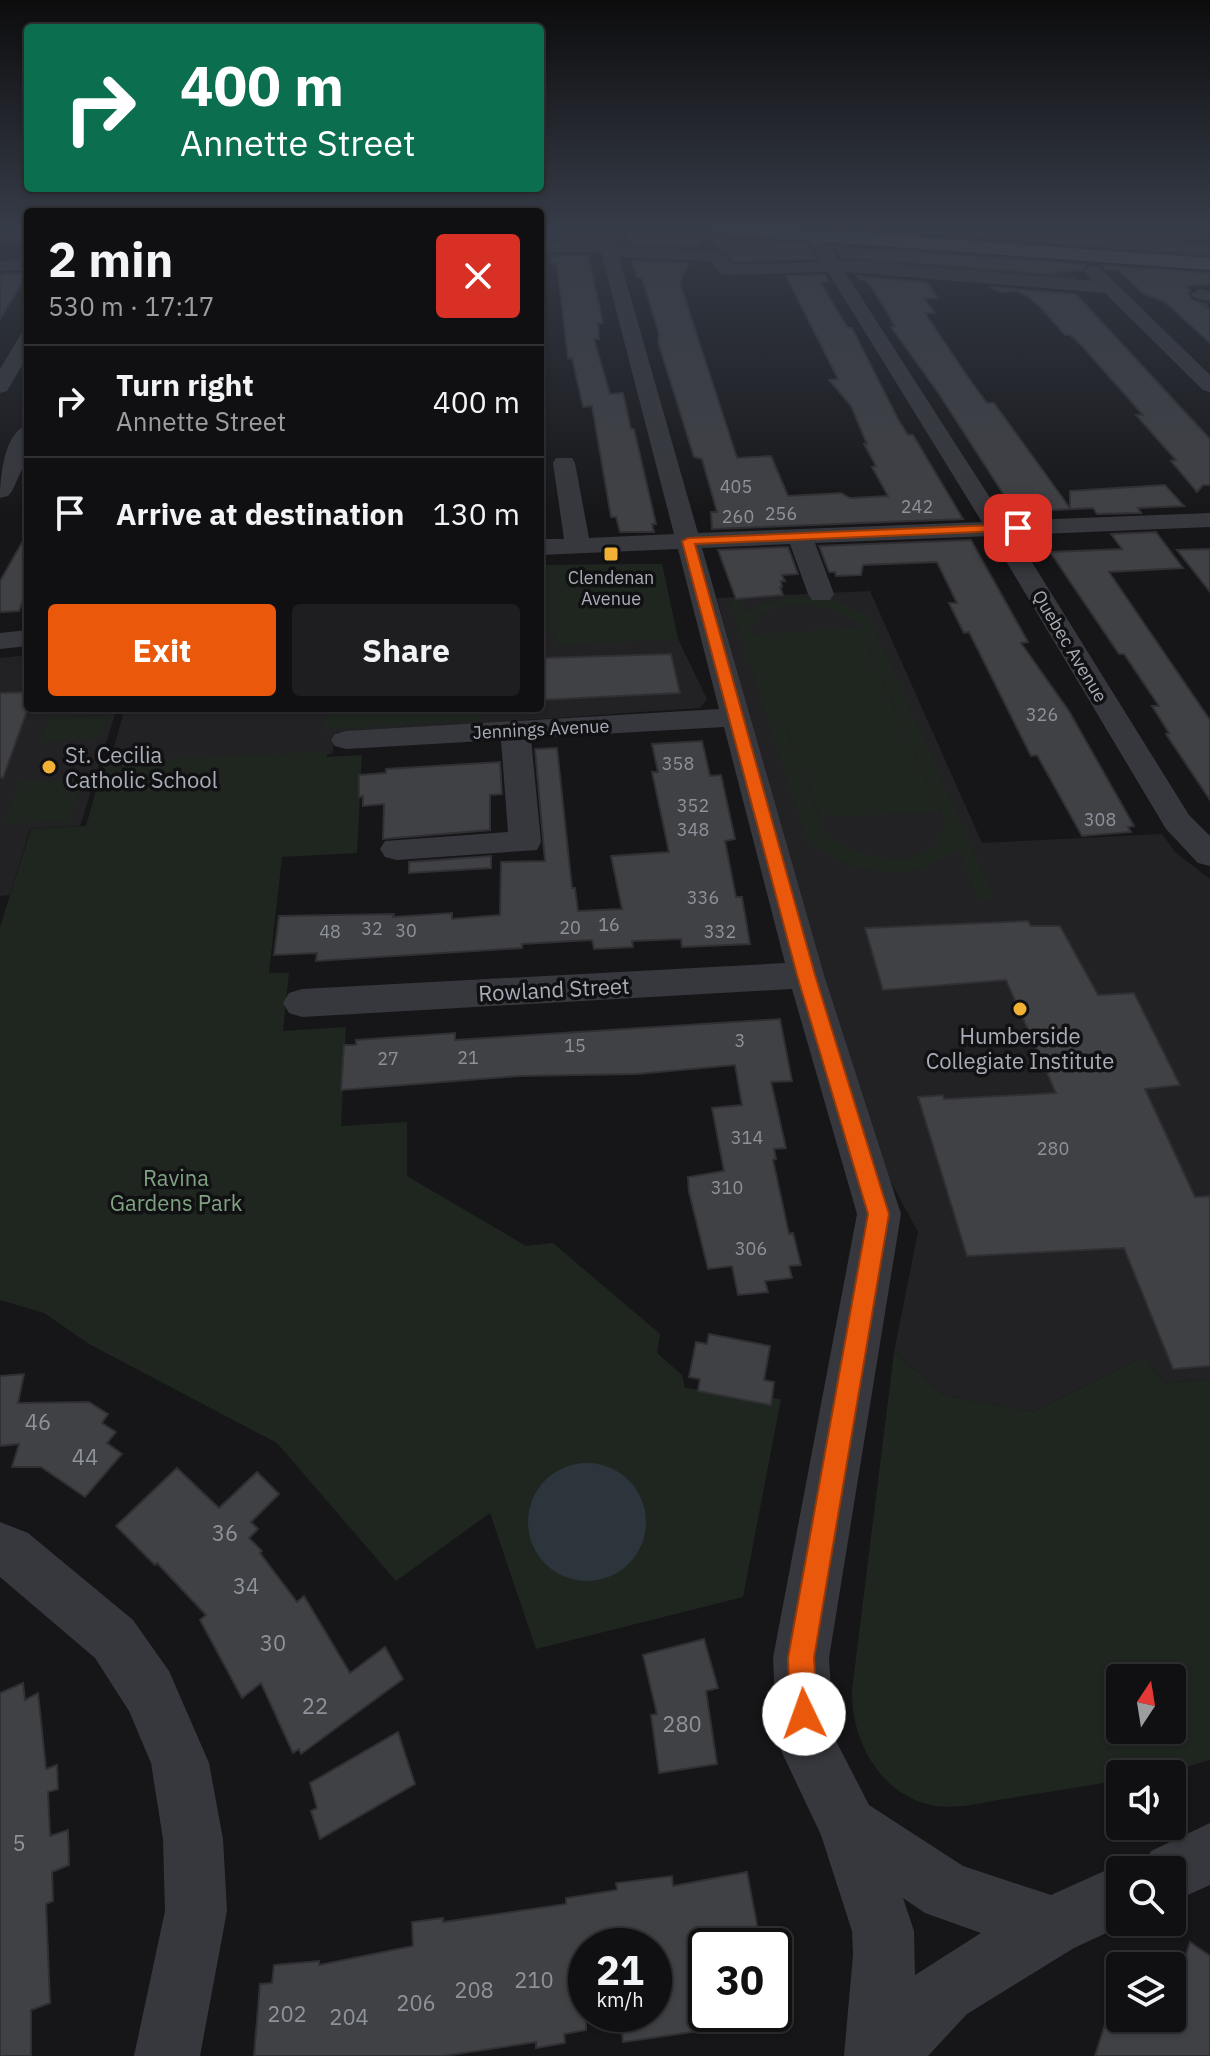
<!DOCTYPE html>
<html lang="en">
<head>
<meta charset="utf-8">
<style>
  body { margin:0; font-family:"IBM Plex Sans",sans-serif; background:#1e1e20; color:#f1f3f6; height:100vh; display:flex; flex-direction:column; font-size:30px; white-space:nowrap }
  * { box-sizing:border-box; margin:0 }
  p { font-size:26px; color:#9c9d9f }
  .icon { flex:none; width:44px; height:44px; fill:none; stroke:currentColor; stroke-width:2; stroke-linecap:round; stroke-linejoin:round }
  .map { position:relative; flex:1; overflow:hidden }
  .details { position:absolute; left:24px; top:208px; width:520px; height:504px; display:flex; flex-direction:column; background:#101012; border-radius:8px; box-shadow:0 2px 6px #0004,0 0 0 2px #303032 }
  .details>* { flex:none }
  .guide { position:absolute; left:24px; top:24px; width:520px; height:168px; border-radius:8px; box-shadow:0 2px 6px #0004,0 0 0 2px #303032; background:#0b6e4f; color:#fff; overflow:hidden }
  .needle { width:52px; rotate:12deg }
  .tools { position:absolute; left:1106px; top:1664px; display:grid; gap:16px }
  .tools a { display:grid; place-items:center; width:80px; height:80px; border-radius:8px; background:#101012; box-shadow:0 2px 6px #0004,0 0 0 2px #303032; font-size:40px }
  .speed { position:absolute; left:568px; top:1928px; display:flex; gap:16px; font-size:40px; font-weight:700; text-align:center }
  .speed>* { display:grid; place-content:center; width:104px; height:104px; border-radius:50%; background:#101012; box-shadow:0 2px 6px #0004,0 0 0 2px #303032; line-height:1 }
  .speed small { font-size:20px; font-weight:400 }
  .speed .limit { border:4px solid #111; border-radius:12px; background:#fff; color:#111 }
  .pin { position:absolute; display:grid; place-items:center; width:68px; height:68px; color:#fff; margin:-34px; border-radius:16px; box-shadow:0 4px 12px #0006 }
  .me { position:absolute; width:88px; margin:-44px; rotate:357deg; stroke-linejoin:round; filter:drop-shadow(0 0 6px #0008) }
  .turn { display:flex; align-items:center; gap:28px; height:168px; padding:0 24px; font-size:36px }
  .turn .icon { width:104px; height:104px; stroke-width:2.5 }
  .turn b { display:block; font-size:56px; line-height:68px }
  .round { display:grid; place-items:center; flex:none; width:84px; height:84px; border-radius:8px; background:#1e1e20 }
  .headline { display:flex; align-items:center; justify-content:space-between; height:136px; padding:0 24px }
  h1 { font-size:48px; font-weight:700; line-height:60px }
  .button { display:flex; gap:16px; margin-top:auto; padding:16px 24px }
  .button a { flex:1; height:92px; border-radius:8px; background:#ea580c; color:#fff; font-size:32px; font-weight:700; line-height:92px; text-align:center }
  .button a+a { background:#1e1e20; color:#f1f3f6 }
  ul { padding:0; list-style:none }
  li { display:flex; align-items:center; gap:24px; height:112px; padding:0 24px; border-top:2px solid #303032 }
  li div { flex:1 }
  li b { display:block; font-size:30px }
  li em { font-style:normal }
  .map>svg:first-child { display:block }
  .built { fill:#222225 }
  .green { fill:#1e261f; fill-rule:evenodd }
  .water { fill:#2c353c }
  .building { fill:#404145; stroke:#303034; stroke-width:2 }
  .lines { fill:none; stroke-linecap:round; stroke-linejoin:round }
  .minor { fill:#37383d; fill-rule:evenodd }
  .major { fill:#53555c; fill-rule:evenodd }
  .route { fill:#ea580c; stroke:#983908; stroke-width:2 }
  .poi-dot { fill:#f2b134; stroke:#111113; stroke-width:3 }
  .labels { text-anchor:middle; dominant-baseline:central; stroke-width:7; stroke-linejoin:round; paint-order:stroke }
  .number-label { font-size:18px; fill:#8e929b }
  .far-poi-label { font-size:18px; fill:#a8adb8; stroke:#111113 }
  .far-street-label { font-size:18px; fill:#a8adb8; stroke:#111113 }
  .poi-label { font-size:22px; fill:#a8adb8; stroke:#111113; text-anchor:start }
  .street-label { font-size:22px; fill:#a8adb8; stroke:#111113 }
  .park-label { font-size:22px; fill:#7fa381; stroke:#111113 }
  .near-number-label { font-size:22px; fill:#8e929b }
</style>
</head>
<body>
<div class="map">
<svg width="1210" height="2056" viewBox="0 0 1210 2056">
  <rect width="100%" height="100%" fill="#161618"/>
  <path class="built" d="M540 228H641L1060 260 1081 284 819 266 812 255 775 256 782 267 720 268 714 257 540 248Z
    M769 228H1210V259Z
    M662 564 678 639 707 699 700 708 336 733 332 754 109 764 125 708H540V565Z
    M870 591 982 843 1162 834 1175 852 1210 879V1379L1164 1383 1144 1357 1032 1412 944 1395 894 1352 918 1232 867 1138 717 598Z
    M28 655V708H117L80 826 30 829 10 895 0 896V658Z"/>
  <path class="green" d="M662 564 678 639 556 645 553 632H540V565Z
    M794 596 836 600 869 616 995 899 979 900 957 848C913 887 848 876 807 839L729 600H742L746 613 758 605ZM797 604 833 609 859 624 945 820C939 879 852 861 822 829L759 652 820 817 940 812 859 628 752 634 750 629C760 610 778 607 797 604Z
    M326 708H480L481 720 323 730Z
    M108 715 102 738 41 742 48 718Z
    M329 751 326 757 362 755 357 853 282 857 269 973H289L283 1031 346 1027 341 1126 407 1122V1176L526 1246 553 1243 660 1334 657 1353 682 1375 685 1388 781 1399 743 1597 536 1649 490 1513 396 1581 277 1443 89 1344 44 1313 0 1300V927L31 829 86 826 104 762Z
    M83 779 69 821 3 824 20 781Z
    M894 1352 944 1395 1032 1412 1144 1357 1164 1383 1210 1379V1760L1160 1774H1120V1780C1081 1787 1042 1793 1003 1799 981 1803 958 1809 936 1806 881 1797 851 1741 852 1690ZM1120 1678H1172V1730H1120Z"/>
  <path class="water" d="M528 1522a59 59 0 1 1 118 0a59 59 0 1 1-118 0Z"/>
  <path class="building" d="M540 228H584L586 238 541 240Z
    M840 228H947L952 236Z
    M971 228H1157L1178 231 1180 244 1210 246V255L978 238Z
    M626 229 688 233 703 234 697 247 629 244Z
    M710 236 807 244 817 259 733 262 723 250 716 248Z
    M832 246 1087 264 1081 271 1054 272 1057 275 845 258Z
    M588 255 603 323H598L599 339H594L610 394 623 393 631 429H634L656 524H652L654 532H620L616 517H611L592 406 583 407 572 358 568 359 557 264H552L551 256Z
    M632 261 689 263 680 283 737 458 771 456 788 496 841 493 850 498 888 496 872 467 876 466 864 444H867L851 406 829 380 838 379 786 276 825 275 828 281 820 282 848 328H852L899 421 908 435H913L963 519 712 529 711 512H717L702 459 694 457 658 342 659 334 642 278H637Z
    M1101 265 1210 273V285L1185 286 1191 291 1188 293 1192 300 1208 305H1203L1210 310V343L1165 302 1144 294 1118 270H1107Z
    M27 273 25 278 0 319V274Z
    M857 276 927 282 938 298H924L935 313H925L968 377 987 403H994L1070 508V491L1165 485 1184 506 1138 508 1141 513 1097 514 1093 508 1015 512 939 394 891 327 895 326 874 291 865 279 859 280Z
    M990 287 1076 294 1210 439V485H1203L1197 492 1171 461 1176 460 1136 415H1143L1081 345 1070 335H1065L1042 309 1027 296 1017 291 1000 292Z
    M28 532V588L19 611 0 612V581Z
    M1156 532 1183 568 1109 572 1210 720V800L1166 734 1169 733 1152 706H1159L1124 654H1119L1050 552 1122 549 1111 534Z
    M971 540 1028 642 1021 643 1069 711 1134 826 1128 827 1131 832 1082 836 1037 755 1031 756 969 632 964 633 949 603H957L937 562 863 565 861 575 836 576 835 572H829L819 546Z
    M788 547 798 574 782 575 785 581H781L782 587H780L783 595 736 599 718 550Z
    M1210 549V592L1177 550Z
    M671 654 680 693 540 700V658Z
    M28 692V708L3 778 0 777V693Z
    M702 741 710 776 721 775 735 839 725 841 736 897H742L750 944 682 947 681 939 632 941 633 947 594 949 592 940 522 944V948L316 961 317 953 274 955 279 916 394 914 393 917 452 913V919L500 915 501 862 545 861 535 749 557 748 572 888H575L578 911 622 909 611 856 669 852 652 772H658L652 744Z
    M500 762 502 794 490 795V830L383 839 384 804 363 806V796L359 797V775L386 773V769Z
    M491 856V868L409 873V862Z
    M1028 921 1031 926H1060L1098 995 1134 993 1180 1085 1145 1089 1195 1197 1210 1196V1366L1173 1369 1124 1248 967 1256 918 1097 943 1095 944 1099 1056 1093 1006 980 883 990 865 928Z
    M780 1019 792 1081 771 1082 786 1148 774 1149 776 1159 773 1160 789 1234 793 1233 801 1265 789 1266 792 1278 765 1281 768 1292 738 1295 732 1266 708 1269 689 1192 688 1177 724 1171 712 1108 742 1105 735 1065 637 1074 520 1076 341 1090 344 1045H356V1040L455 1033V1040Z
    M709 1334 770 1346 764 1380 774 1382 771 1405 698 1391 700 1379 689 1377 696 1342 707 1344Z
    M24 1374 18 1403 89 1402 108 1414 102 1423 116 1432 107 1443 122 1454 85 1497 41 1467H12L19 1444 0 1446V1376Z
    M177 1468 219 1508 257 1472 279 1494 251 1522 258 1529 249 1538 262 1551 260 1553 297 1602 304 1596 350 1673 385 1647 403 1679 301 1754 299 1749 293 1753 261 1683 242 1698 200 1620 206 1615 157 1563 155 1565 116 1526Z
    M704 1639 718 1688 706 1691 717 1764 659 1773 651 1715 657 1714 643 1655Z
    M23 1683 25 1700 38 1693 46 1769 57 1765 58 1789 48 1792 50 1836 68 1830 69 1865 52 1872 53 1901 46 1904 50 2003 31 2010V2056H0V1693Z
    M398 1732 415 1784 320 1839 311 1811 317 1808 310 1783Z
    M747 1872 761 1946H706V2030L623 2042 620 2014H654V1946H586V2030L564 2034 565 2043 536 2048V2042L444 2056H254L260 1984 272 1983 274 1965 319 1961V1965L413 1946 412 1922 443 1918V1922L566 1904V1898L617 1890 616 1883 672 1876 673 1886Z
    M1190 1942 1210 1956V2056H1095L1107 2018H1172V2001Z"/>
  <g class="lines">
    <path class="minor" d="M595 228H611L616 246 715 251 721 252 732 265 822 262 801 228H817L839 261H863L1093 281 1083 270 1092 265 1098 266 1210 375V392L1203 390 1105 293 845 272 1005 521 1210 513V527L1015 535 1189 815 1210 836V866L1198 863 1166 829 991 536 815 543 834 594 830 600H812L808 594 790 544 702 548 824 975 901 1214 829 1658 834 1737 869 1805 963 1866 1051 1895 1120 1864 1134 1870H1120V1922H1130L1074 1948 967 2014 928 2056H844L853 1955 852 1931 821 1835 777 1742 773 1658 857 1214 792 989 302 1017 289 1013 283 1003 289 993 302 989 785 963 724 727 531 738 541 842 537 850 397 860 385 857 380 849 385 841 508 832 501 740 346 749 335 746 331 740 335 734 346 731 719 709 678 549 540 555V539H564L553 463 556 458H572L575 463 589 538 674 534 601 252 540 253V243L598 241ZM619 257 710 261 721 274 727 275 828 272 982 522 698 533ZM903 1898 925 1913 981 1933 915 1975 914 1931Z
      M950 228H967L980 247 978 251H966Z
      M28 231V241L0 242V232Z
      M28 260V270L0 271V261Z
      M1200 289 1210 291V301L1194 298 1191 294Z
      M28 332V355L7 391 0 393V369L21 334Z
      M28 425V456L12 491 8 496 0 498C0 478 4 431 28 425Z
      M28 630V646L0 649V633Z
      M0 1522 28 1533 133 1620 169 1671 209 1763 223 1839 227 1911 200 2056H134L165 1911 163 1839 151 1763 129 1711 95 1658 0 1577Z
      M1210 1823V1885L1172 1902V1870H1142L1151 1851Z"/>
    <path class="major" d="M704 228H795L1210 258V270L713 234Z"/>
  </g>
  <linearGradient id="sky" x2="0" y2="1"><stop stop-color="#0c0c0d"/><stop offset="0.44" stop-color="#363c48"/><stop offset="1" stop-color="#363c48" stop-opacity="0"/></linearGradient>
  <rect width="1210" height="516" fill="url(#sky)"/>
  <path class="route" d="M1018 524 1024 528 1022 530 695 544 815 975 889 1214 814 1658 818 1714 814 1723 804 1727 794 1723 790 1714 788 1658 868 1214 797 975 682 541 688 538Z"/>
  <g class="poi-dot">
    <rect x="603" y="546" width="16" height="16" rx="4"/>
    <circle cx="49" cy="767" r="8"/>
    <circle cx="1020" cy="1009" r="8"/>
  </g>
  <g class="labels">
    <g class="number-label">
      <text x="736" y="486">405</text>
      <text x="917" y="506">242</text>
      <text x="781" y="513">256</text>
      <text x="738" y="516">260</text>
      <text x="1042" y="714">326</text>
      <text x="678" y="763">358</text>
      <text x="693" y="805">352</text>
      <text x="1100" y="819">308</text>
      <text x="693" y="829">348</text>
      <text x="703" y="897">336</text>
      <text x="609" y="924">16</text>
      <text x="570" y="927">20</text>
      <text x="372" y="928">32</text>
      <text x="406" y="930">30</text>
      <text x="330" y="931">48</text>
      <text x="720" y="931">332</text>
      <text x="740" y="1040">3</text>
      <text x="575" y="1045">15</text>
      <text x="468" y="1057">21</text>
      <text x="388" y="1058">27</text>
      <text x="747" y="1137">314</text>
      <text x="1053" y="1148">280</text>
      <text x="727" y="1187">310</text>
      <text x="751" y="1248">306</text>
    </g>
    <g class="far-poi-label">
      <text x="611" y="577">Clendenan<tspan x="611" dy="21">Avenue</tspan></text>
    </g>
    <g class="far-street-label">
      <text transform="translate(1070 646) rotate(59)">Quebec Avenue</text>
      <text transform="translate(541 729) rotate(-3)">Jennings Avenue</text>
    </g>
    <g class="poi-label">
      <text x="65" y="754">St. Cecilia<tspan x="65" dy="25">Catholic School</tspan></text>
      <text x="1020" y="1035" text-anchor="middle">Humberside<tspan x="1020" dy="25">Collegiate Institute</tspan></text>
    </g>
    <g class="street-label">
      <text transform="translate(554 989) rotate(-3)">Rowland Street</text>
    </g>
    <g class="park-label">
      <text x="176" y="1177">Ravina<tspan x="176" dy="25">Gardens Park</tspan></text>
    </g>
    <g class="near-number-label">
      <text x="38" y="1421">46</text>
      <text x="85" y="1456">44</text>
      <text x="225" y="1532">36</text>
      <text x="246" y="1585">34</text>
      <text x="273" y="1642">30</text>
      <text x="315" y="1705">22</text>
      <text x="682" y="1723">280</text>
      <text x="19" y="1842">5</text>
      <text x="534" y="1979">210</text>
      <text x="474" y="1989">208</text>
      <text x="416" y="2002">206</text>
      <text x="287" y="2013">202</text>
      <text x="349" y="2016">204</text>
    </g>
  </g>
</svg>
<div class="tools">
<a><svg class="needle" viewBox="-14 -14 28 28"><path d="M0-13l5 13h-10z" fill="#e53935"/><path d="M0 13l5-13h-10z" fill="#9c9d9f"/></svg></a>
<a><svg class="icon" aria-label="sound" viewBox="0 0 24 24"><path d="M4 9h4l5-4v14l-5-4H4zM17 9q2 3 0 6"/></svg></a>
<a><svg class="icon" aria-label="search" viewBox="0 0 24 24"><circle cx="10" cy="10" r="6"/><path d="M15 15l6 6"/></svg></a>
<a><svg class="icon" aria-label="layers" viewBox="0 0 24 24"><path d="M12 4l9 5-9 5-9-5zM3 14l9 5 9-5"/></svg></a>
</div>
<div class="speed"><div>21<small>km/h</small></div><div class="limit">30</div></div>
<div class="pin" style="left:1018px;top:528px;background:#d93025"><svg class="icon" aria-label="arrive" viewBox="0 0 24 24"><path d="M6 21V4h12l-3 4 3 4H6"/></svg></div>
<svg class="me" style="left:804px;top:1714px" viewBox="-20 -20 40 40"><circle r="19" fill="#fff"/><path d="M0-13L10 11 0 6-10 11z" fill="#ea580c"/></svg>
<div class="guide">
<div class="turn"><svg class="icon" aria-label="right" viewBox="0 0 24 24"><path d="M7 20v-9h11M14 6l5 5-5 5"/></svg><div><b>400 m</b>Annette Street</div></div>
</div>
<section class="details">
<div class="headline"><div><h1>2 min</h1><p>530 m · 17:17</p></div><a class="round" style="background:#d93025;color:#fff"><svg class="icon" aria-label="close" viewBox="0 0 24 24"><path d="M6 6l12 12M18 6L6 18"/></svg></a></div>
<ul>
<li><svg class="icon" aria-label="right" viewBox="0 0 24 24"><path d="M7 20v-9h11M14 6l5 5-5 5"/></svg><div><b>Turn right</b><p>Annette Street</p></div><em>400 m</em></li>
<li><svg class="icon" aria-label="arrive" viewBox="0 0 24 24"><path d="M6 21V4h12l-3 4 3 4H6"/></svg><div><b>Arrive at destination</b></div><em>130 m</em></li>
</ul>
<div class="button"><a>Exit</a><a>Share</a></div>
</section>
</div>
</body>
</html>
